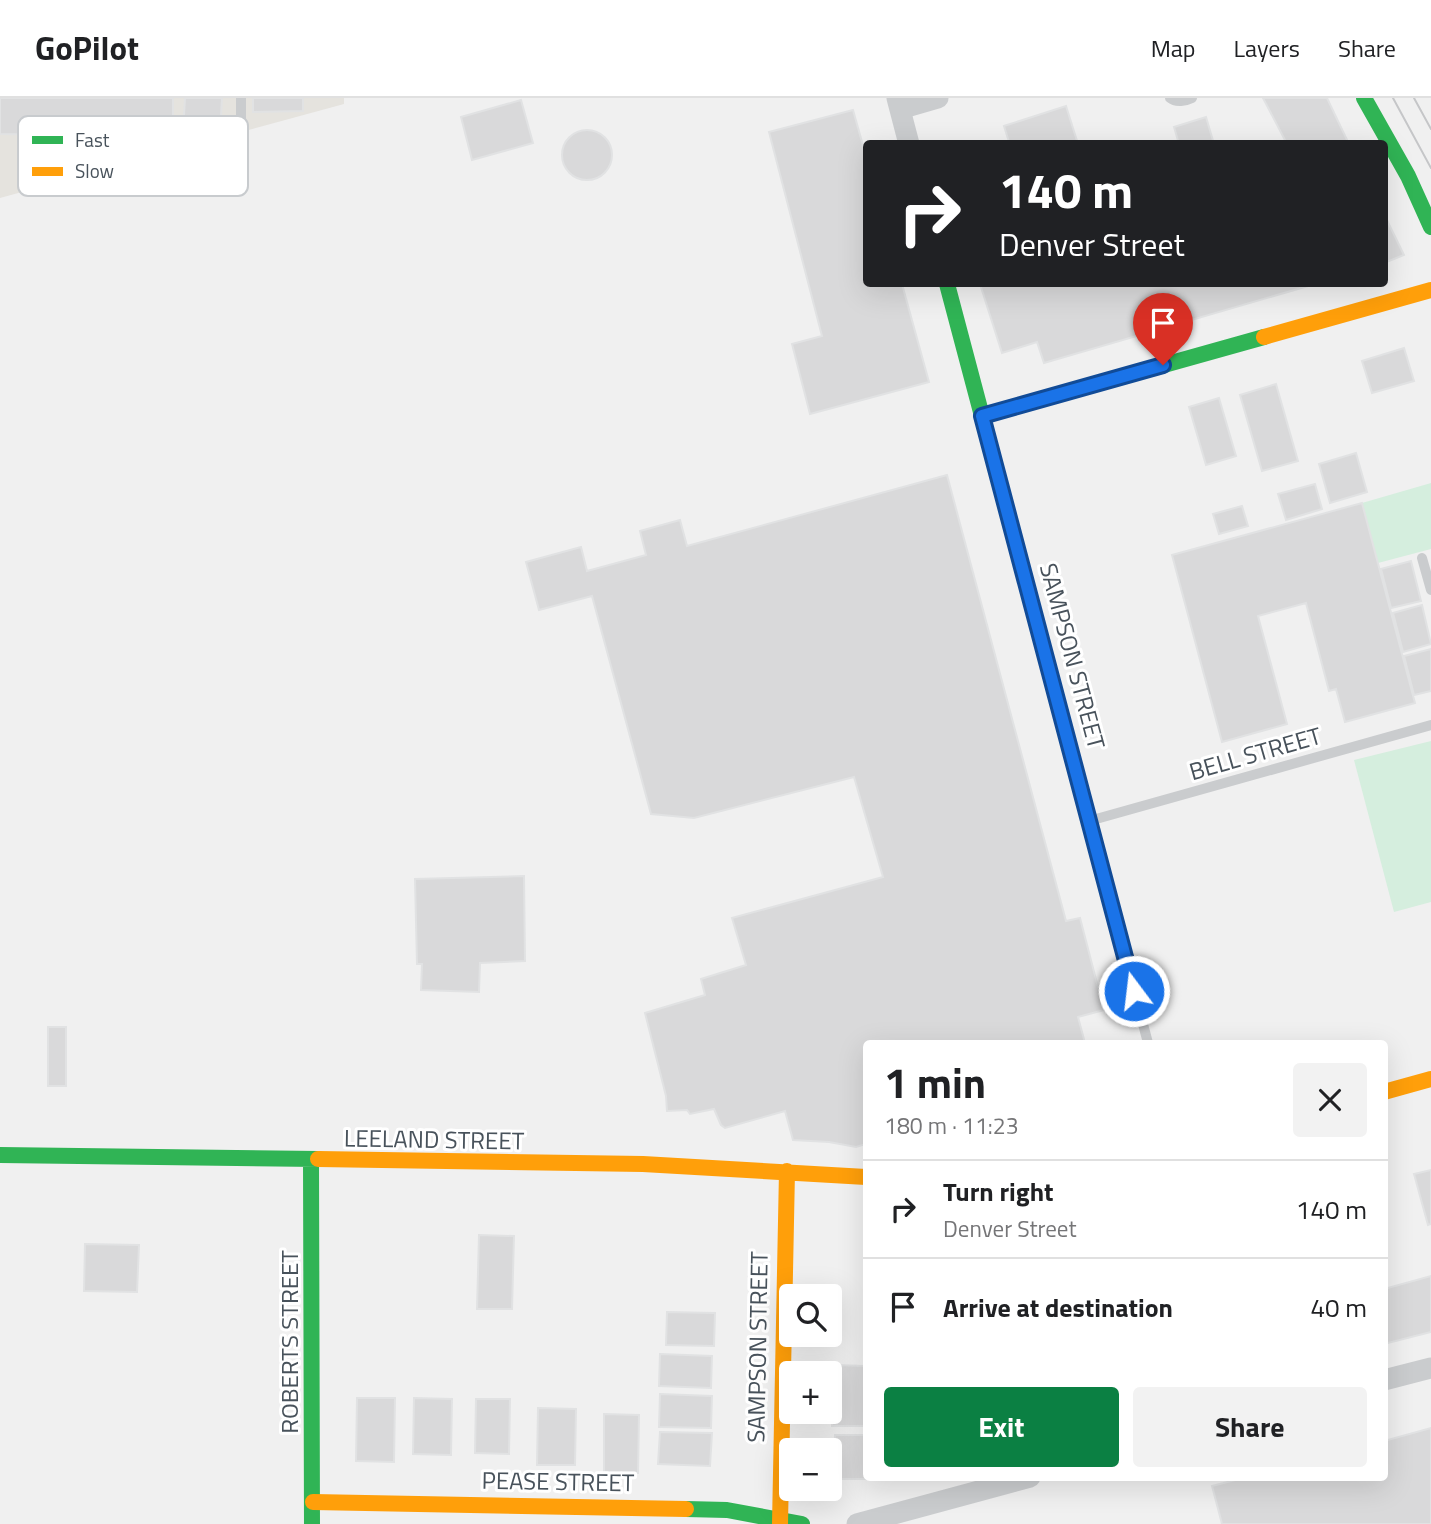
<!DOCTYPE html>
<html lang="en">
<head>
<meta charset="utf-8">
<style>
  body { margin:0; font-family:"Titillium Web",sans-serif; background:#f2f2f2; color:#202124; height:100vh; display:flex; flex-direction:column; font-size:26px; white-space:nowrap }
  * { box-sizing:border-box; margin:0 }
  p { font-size:23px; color:#757577 }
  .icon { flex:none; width:38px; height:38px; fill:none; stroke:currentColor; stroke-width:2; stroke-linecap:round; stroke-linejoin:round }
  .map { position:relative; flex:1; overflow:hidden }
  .drawer { position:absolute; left:863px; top:942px; width:525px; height:441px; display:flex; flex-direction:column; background:#fff; border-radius:7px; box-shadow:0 7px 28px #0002 }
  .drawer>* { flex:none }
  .banner { position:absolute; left:863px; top:42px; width:525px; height:147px; border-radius:7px; box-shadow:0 7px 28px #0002; background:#202124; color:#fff; overflow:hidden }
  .tools { position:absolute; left:779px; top:1186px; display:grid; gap:14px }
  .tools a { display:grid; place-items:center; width:63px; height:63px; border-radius:7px; background:#fff; box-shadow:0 7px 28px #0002; font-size:35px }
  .pin { position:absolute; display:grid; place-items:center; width:60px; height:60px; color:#fff; margin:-72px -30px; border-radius:50% 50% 50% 0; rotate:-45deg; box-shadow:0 0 7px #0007 }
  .pin .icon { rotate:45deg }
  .me { position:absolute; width:77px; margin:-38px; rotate:345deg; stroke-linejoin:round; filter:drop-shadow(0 0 5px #0008) }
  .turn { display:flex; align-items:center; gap:24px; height:147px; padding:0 21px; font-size:32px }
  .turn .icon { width:91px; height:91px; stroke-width:2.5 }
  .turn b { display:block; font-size:49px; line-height:60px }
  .round { display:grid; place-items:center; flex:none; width:74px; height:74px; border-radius:7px; background:#f2f2f2 }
  .headline { display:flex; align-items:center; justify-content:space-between; height:119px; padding:0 21px }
  h1 { font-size:42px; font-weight:700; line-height:52px }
  .button { display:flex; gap:14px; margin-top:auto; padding:14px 21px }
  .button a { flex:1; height:80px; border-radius:7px; background:#0b8043; color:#fff; font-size:28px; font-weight:700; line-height:80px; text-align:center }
  .button a+a { background:#f2f2f2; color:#202124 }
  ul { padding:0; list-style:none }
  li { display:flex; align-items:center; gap:21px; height:98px; padding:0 21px; border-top:2px solid #e0e0e0 }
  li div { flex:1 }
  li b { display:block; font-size:26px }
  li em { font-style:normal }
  header { display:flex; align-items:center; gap:42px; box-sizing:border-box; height:98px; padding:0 35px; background:#fff; border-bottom:2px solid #e0e0e0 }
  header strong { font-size:33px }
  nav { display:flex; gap:38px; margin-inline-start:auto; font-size:24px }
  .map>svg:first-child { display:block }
  .commercial { fill:#e5e3de }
  .green { fill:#d5eede }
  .building { fill:#d9d9da; stroke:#e1e2e3; stroke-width:2 }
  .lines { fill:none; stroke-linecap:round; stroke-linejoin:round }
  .lane { stroke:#caccce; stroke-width:10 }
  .street { stroke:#caccce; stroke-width:21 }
  .fast { stroke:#30b455; stroke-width:16 }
  .slow { stroke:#ff9f0a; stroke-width:16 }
  .tram { stroke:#c5c6c8; stroke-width:2 }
  .route-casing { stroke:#114b97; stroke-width:18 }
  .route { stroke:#1a73e8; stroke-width:12 }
  .labels { text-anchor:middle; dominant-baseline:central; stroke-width:6; stroke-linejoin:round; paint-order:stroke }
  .street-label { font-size:24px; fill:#48525b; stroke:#fff }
  .key { fill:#fff; stroke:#c8cbce; stroke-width:2 }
  .key-label { font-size:19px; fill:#48525b }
</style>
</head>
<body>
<header>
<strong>GoPilot</strong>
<nav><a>Map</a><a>Layers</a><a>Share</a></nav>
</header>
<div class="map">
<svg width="1431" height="1426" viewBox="0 0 1431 1426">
  <rect width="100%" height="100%" fill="#f0f0f0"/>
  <path class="commercial" d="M0 0H344V6L0 100Z"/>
  <path class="green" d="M1431 385V451L1378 465 1362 405Z
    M1431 643V804L1394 814 1354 662Z"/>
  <path class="building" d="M0 0H173V39L0 36Z
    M185 0H222L220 35 183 33Z
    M253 0H303V13L253 14Z
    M1263 0H1327L1349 46H1287Z
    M521 2 533 45 472 62 461 19Z
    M1066 8 1078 46H1006L1009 44 1004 28Z
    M853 12 866 58V186H902L929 284 810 316 792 246 822 238 769 34Z
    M1206 19 1214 46H1179L1174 29Z
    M562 57a25 25 0 1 1 50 0a25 25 0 1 1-50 0Z
    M1384 116 1404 157 1384 165Z
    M980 186H1315L1044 265 1037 244 1002 255Z
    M1404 250 1414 283 1372 295 1362 263Z
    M1276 286 1298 363 1262 373 1240 297Z
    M1219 300 1236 358 1206 367 1189 309Z
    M1356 355 1367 394 1330 405 1319 366Z
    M947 377 1066 823 1080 820 1104 912 1078 919 1085 945H866V1046L856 1049 829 1044 793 1042 785 1013 725 1030 721 1027 714 1011 690 1016 687 1012 667 1013 666 998 645 915 705 897 701 881 746 867 732 820 883 779 854 679 694 720 651 716 592 498 539 512 526 464 581 449 587 473 646 457 640 433 680 422 687 448Z
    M1315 386 1322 411 1286 422 1278 396Z
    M1362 405 1415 605 1345 624 1336 591 1329 593 1306 505 1258 518 1287 626 1222 644 1172 457Z
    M1242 408 1248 428 1219 436 1213 416Z
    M1411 463 1421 503 1391 510 1381 471Z
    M1422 507 1431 546 1403 554 1393 515Z
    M1431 551V593L1414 597 1404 558Z
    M524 778 525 863 480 865 479 894 421 892 422 866H417L415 781Z
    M48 929H66V988H48Z
    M1431 1072V1126L1428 1127 1414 1076Z
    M479 1137 514 1138 512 1211H477Z
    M85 1146 139 1147 137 1194 84 1193Z
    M1431 1178V1234L1384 1246V1191Z
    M667 1214 715 1215 714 1248 666 1247Z
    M660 1256 712 1258 711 1290 659 1288Z
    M833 1267 866 1268V1328H832Z
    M660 1296 712 1298 711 1330 659 1329Z
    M357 1300H395L394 1364 356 1363Z
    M414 1300 452 1301 451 1357 413 1356Z
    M476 1301H510L509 1356 475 1355Z
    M538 1310 576 1311 575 1367H537Z
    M604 1316 639 1317 638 1375 604 1374Z
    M1431 1330V1426H1222L1212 1388 1247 1379H1384V1343Z
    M660 1334 712 1335 710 1368 658 1366Z
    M835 1337H866V1379H883V1381H834Z"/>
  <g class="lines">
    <path class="lane" d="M241 0V27
      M1170 0C1176 5 1186 3 1192 0
      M983 321 1148 945
      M1422 460 1431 492
      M1089 723 1431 627"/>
    <path class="street" d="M897 0 909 46
      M900 11 938 0
      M1384 1282 1431 1270
      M857 1426 1030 1379"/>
    <path class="fast" d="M1364 0 1408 78 1431 129
      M947 186 982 318 1264 239
      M0 1057 318 1061
      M311 1062 312 1426
      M686 1411 727 1412 802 1426"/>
    <path class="slow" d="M1264 239 1431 192
      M1384 994 1431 981
      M318 1061 643 1066 866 1079
      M313 1404 686 1411
      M780 1426 787 1073"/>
    <path class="tram" d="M1393 0 1431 70
      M1414 0 1431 31"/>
  </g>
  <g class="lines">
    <g class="route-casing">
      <path id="route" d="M1134 893 982 318 1163 267"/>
    </g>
    <use href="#route" class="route"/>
  </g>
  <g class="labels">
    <g class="street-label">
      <text transform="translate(1073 558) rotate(75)">SAMPSON STREET</text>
      <text transform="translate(1255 655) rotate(-16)">BELL STREET</text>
      <text transform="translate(434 1041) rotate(1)">LEELAND STREET</text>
      <text transform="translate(289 1244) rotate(-90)">ROBERTS STREET</text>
      <text transform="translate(757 1249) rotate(-89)">SAMPSON STREET</text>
      <text transform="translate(558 1383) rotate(1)">PEASE STREET</text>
    </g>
  </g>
  <rect x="18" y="18" width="230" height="80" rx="10" class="key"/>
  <rect x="32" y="38" width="31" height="8" fill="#30b455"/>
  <rect x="32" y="69" width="31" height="9" fill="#ff9f0a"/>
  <g class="key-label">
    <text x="75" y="49">Fast</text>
    <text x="75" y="80">Slow</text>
  </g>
</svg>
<div class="tools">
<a><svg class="icon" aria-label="search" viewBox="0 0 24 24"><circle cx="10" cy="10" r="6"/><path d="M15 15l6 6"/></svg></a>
<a>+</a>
<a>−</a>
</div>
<div class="pin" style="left:1163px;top:267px;background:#d93025"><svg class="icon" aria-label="arrive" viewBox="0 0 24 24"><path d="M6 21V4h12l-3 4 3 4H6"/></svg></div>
<svg class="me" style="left:1134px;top:893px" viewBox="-20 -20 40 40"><circle r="17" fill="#1a73e8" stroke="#fff" stroke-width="3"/><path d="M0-11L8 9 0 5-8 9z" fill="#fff"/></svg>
<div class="banner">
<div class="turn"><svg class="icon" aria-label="right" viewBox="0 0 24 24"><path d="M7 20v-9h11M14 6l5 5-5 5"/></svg><div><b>140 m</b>Denver Street</div></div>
</div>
<section class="drawer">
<div class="headline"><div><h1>1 min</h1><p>180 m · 11:23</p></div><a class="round"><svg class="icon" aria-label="close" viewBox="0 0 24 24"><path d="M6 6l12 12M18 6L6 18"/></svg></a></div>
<ul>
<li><svg class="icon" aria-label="right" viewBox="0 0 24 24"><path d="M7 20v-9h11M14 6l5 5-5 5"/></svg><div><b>Turn right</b><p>Denver Street</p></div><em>140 m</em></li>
<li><svg class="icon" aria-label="arrive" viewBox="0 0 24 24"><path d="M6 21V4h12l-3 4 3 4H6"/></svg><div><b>Arrive at destination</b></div><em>40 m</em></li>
</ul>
<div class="button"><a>Exit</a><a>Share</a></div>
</section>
</div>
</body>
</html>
